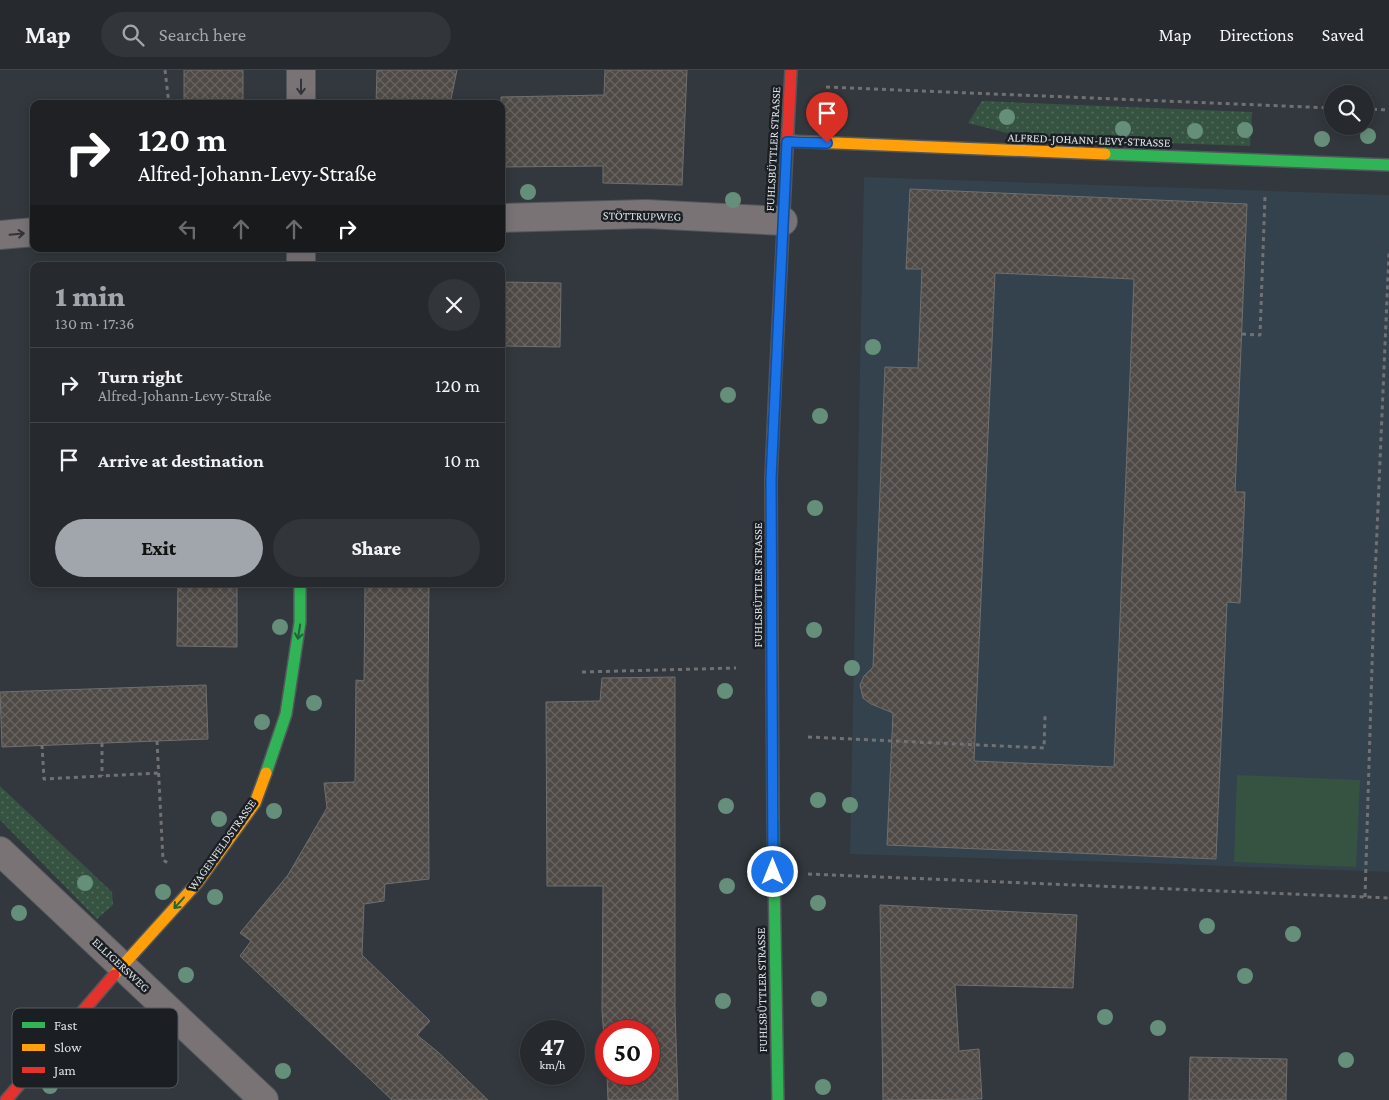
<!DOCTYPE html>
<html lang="en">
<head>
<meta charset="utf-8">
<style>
  body { margin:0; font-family:"Crimson Pro",serif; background:#32363a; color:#f1f3f6; height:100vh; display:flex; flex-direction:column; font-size:19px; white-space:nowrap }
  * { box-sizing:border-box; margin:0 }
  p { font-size:16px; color:#a4a7aa }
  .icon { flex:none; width:28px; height:28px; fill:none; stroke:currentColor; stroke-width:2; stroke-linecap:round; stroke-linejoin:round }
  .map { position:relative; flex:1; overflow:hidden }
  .side { position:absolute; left:30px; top:192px; width:475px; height:325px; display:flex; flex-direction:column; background:#262a2e; border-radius:10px; box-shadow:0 2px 12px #0003,0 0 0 1px #42464a }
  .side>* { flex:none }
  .banner { position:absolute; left:30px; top:30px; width:475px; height:152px; border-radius:10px; box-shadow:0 2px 12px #0003,0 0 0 1px #42464a; background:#202124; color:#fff; overflow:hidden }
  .tools { position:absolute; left:1324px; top:15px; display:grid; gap:10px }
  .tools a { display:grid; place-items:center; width:50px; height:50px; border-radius:50%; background:#262a2e; box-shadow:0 2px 12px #0003,0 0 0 1px #42464a; font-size:25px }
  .speed { position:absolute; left:520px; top:950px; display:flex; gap:10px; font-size:25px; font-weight:700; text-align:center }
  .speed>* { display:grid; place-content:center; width:65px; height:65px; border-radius:50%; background:#262a2e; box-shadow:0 2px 12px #0003,0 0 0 1px #42464a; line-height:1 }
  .speed small { font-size:12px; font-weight:400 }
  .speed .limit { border:8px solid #d22; background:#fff; color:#111 }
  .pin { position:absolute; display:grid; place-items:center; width:42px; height:42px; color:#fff; margin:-51px -21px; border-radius:50% 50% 50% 0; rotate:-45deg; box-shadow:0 0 5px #0007 }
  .pin .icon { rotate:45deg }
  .me { position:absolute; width:55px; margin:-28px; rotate:0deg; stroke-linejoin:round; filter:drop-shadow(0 0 4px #0008) }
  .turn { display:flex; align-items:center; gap:18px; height:105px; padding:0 25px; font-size:22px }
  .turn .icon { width:65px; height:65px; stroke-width:2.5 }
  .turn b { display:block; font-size:35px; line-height:42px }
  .lanes { display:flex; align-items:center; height:48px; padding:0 25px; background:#0003; justify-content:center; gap:25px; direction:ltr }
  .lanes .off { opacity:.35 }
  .round { display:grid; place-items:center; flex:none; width:52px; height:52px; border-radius:26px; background:#32363a }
  .head { display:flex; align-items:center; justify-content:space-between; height:85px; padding:0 25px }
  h1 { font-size:30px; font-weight:800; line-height:38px; color:#a0a6ac }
  .button { display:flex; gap:10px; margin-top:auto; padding:10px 25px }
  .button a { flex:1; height:58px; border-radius:30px; background:#a0a6ac; color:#111; font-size:20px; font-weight:800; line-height:58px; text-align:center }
  .button a+a { background:#32363a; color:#f1f3f6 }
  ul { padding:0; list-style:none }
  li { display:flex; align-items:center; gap:15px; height:75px; padding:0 25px; border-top:1px solid #42464a }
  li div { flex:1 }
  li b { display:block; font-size:19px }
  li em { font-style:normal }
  header { display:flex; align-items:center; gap:30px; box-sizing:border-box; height:70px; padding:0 25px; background:#262a2e; border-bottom:1px solid #42464a }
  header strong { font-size:24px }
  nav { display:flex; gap:28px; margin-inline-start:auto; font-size:18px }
  .search { width:350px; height:45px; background:#32363a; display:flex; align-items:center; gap:12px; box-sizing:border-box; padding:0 18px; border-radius:28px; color:#a4a7aa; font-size:19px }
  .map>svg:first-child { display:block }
  .built { fill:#33424d }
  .grass { fill:url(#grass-dots) }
  .park { fill:#365342 }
  .building { fill:url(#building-cross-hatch); stroke:#6f6f6f; fill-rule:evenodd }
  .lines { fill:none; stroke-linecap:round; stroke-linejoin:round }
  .street-casing { stroke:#51575b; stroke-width:30 }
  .fast-casing { stroke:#51575b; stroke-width:14 }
  .slow-casing { stroke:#51575b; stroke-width:14 }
  .jam-casing { stroke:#51575b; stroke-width:14 }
  .path { stroke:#717073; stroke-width:3; stroke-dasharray:4 4; stroke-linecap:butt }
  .street { stroke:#797376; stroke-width:28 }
  .fast { stroke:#30b455; stroke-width:11 }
  .slow { stroke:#ff9f0a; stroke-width:11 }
  .jam { stroke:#e5322d; stroke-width:11 }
  .tree { fill:#658f7a }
  .oneway { stroke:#323438 }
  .oneway2 { stroke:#24623a }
  .route-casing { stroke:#114b97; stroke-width:12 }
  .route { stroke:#1a73e8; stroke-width:9 }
  .labels { text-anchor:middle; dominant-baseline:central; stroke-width:5; stroke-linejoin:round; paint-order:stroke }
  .street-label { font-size:12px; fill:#dce2e8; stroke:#1b1f23 }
  .key { fill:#1b1f23; stroke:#555a5e; stroke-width:1 }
  .key-label { font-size:14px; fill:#dce2e8 }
</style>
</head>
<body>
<header>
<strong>Map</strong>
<div class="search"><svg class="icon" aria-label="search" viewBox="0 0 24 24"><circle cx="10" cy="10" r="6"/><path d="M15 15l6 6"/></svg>Search here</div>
<nav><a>Map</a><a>Directions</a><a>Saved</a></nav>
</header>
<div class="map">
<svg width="1389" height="1030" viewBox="0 0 1389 1030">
  <defs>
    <pattern id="grass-dots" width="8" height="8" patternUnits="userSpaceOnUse" patternTransform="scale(1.25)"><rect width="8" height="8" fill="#365342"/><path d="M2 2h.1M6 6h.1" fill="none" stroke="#526b5d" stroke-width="1.8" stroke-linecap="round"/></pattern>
    <pattern id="building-cross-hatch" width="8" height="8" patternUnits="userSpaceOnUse" patternTransform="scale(1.25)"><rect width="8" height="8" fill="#4f4a46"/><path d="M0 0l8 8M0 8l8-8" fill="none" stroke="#686461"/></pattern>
  </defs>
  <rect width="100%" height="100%" fill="#32383d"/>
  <path class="built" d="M864 107 1389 125V802L1145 793 850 784Z"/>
  <path class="grass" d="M982 31 1252 42 1250 76 1052 69 1015 65 968 53Z
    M0 716 112 822 113 835 97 849 0 750Z"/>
  <path class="park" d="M1237 705 1360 710 1356 797 1234 792Z"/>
  <path class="building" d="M184 0H243V34H184Z
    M377 0H457L450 34H376Z
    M605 0H687L682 115 603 113V96L501 97V27L604 25Z
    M910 119 1247 134 1235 422H1245L1240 533 1227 532 1216 789 887 775 893 643 871 634 863 628 860 615 864 606 873 597 885 297 918 298 922 199H906ZM995 203 1134 209 1114 697 974 691Z
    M501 212 561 213 560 277 501 276Z
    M178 514H237V577L177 576Z
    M365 514H429L428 611 429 809 385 814 384 831 364 834 362 885 430 951 417 965 439 983 488 1030H392L240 886 251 871 240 863 288 805 327 738 324 713 355 712 356 610 364 611Z
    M675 607V939L678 1030H608L607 1004H649V961H606V998L602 940 603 816H547L546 632 600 631 602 608Z
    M206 615 208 669 2 677 0 622Z
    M880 835 1077 845 1073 918 955 915 959 981 979 979 982 1029 883 1030Z
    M1190 987 1287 989 1286 1030H1189Z"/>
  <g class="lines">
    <g class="street-casing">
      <path id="street" d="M301 34V0
        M501 148 646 144 783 151
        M0 165 34 162
        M301 196V179
        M0 781 264 1030"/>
    </g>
    <g class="fast-casing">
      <path id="fast" d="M1105 84 1389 95
        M266 703 286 644 300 552V514
        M773 749 778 1030"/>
    </g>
    <g class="slow-casing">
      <path id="slow" d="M787 71 1105 84
        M773 749 771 409 775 319
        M114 905 198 812 255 733 266 703"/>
    </g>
    <g class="jam-casing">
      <path id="jam" d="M775 319 791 0
        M6 1030 114 905"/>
    </g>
    <path class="path" d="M165 0 169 34
      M826 17 1332 38
      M1365 39 1389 40
      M1242 264 1260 265 1265 126
      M582 602 736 598
      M808 667 1044 678 1045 646
      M157 671 163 790 168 793
      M102 673V706
      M42 675 44 709 159 703
      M808 804 1389 828
      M1365 827 1374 530 1389 182"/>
    <use href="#street" class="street"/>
    <use href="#fast" class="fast"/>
    <use href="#slow" class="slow"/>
    <use href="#jam" class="jam"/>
  </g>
  <g class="tree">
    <circle cx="1007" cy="47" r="8"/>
    <circle cx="1123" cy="59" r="8"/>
    <circle cx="1245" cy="60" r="8"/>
    <circle cx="1195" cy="61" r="8"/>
    <circle cx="1368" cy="66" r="8"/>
    <circle cx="1322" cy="69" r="8"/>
    <circle cx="528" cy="122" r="8"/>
    <circle cx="733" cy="130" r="8"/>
    <circle cx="873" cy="277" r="8"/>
    <circle cx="728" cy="325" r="8"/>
    <circle cx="820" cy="346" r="8"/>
    <circle cx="815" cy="438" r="8"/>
    <circle cx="280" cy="557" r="8"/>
    <circle cx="814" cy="560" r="8"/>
    <circle cx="852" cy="598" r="8"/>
    <circle cx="725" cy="621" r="8"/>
    <circle cx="314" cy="633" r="8"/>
    <circle cx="262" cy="652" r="8"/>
    <circle cx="818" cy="730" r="8"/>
    <circle cx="850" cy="735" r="8"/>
    <circle cx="726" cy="736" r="8"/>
    <circle cx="274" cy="741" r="8"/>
    <circle cx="219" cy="749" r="8"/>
    <circle cx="85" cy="813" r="8"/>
    <circle cx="727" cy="816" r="8"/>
    <circle cx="163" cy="822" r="8"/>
    <circle cx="215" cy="827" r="8"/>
    <circle cx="818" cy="833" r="8"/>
    <circle cx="19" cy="843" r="8"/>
    <circle cx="1207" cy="856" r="8"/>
    <circle cx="1293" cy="864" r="8"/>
    <circle cx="186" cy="905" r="8"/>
    <circle cx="1245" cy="906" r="8"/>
    <circle cx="819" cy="929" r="8"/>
    <circle cx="723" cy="931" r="8"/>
    <circle cx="1105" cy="947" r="8"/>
    <circle cx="1158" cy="958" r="8"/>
    <circle cx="1346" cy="990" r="8"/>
    <circle cx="283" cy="1001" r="8"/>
    <circle cx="50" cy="1016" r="8"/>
    <circle cx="823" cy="1017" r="8"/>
  </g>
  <defs><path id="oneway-shaft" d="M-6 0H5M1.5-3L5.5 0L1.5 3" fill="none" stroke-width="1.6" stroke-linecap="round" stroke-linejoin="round" transform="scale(1.25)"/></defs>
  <g class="oneway">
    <use href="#oneway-shaft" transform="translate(301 17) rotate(90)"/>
    <use href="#oneway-shaft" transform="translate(17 164) rotate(-5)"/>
  </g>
  <g class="oneway2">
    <use href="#oneway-shaft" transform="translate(299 562) rotate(99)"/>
    <use href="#oneway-shaft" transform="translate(179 833) rotate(132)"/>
  </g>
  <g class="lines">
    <g class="route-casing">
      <path id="route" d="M773 802 771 409 787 72 827 73"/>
    </g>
    <use href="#route" class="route"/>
  </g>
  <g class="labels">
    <g class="street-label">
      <text transform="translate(1089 70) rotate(2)">ALFRED-JOHANN-LEVY-STRASSE</text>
      <text transform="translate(773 79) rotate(-87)">FUHLSBÜTTLER STRASSE</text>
      <text transform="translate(642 146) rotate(1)">STÖTTRUPWEG</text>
      <text transform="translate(758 515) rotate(-90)">FUHLSBÜTTLER STRASSE</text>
      <text transform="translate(222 775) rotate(-55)">WAGENFELDSTRASSE</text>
      <text transform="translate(121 895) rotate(43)">ELLIGERSWEG</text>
      <text transform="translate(762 920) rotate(-91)">FUHLSBÜTTLER STRASSE</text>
    </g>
  </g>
  <rect x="12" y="938" width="166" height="80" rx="8" class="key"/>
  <rect x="22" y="952" width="23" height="6" fill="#30b455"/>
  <rect x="22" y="974" width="23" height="7" fill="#ff9f0a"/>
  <rect x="22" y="997" width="23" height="6" fill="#e5322d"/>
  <g class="key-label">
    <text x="54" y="960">Fast</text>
    <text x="54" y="982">Slow</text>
    <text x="54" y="1005">Jam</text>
  </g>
</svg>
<div class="tools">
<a><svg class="icon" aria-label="search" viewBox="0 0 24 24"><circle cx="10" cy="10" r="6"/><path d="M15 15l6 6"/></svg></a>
</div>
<div class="speed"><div>47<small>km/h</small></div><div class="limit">50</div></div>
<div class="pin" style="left:827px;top:73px;background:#d93025"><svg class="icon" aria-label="arrive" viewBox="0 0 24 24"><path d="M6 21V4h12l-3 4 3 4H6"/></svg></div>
<svg class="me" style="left:773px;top:802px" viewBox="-20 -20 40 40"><circle r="17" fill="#1a73e8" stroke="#fff" stroke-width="3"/><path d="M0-11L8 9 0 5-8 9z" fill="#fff"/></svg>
<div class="banner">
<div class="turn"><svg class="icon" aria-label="right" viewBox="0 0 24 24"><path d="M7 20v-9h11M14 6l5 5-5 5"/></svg><div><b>120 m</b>Alfred-Johann-Levy-Straße</div></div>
<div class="lanes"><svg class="icon off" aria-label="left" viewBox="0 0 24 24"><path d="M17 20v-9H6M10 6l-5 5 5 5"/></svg><svg class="icon off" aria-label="ahead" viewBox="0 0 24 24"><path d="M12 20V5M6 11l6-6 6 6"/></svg><svg class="icon off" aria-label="ahead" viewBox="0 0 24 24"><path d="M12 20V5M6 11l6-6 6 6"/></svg><svg class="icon" aria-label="right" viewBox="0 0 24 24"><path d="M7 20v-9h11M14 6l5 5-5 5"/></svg></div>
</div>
<section class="side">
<div class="head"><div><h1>1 min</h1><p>130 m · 17:36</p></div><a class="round"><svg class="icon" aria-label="close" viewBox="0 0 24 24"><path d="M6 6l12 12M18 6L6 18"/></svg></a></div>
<ul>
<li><svg class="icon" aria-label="right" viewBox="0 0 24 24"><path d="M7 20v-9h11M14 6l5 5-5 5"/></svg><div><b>Turn right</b><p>Alfred-Johann-Levy-Straße</p></div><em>120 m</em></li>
<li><svg class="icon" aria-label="arrive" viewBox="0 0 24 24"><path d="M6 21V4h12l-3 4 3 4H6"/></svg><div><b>Arrive at destination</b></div><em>10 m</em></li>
</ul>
<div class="button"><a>Exit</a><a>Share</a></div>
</section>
</div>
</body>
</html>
